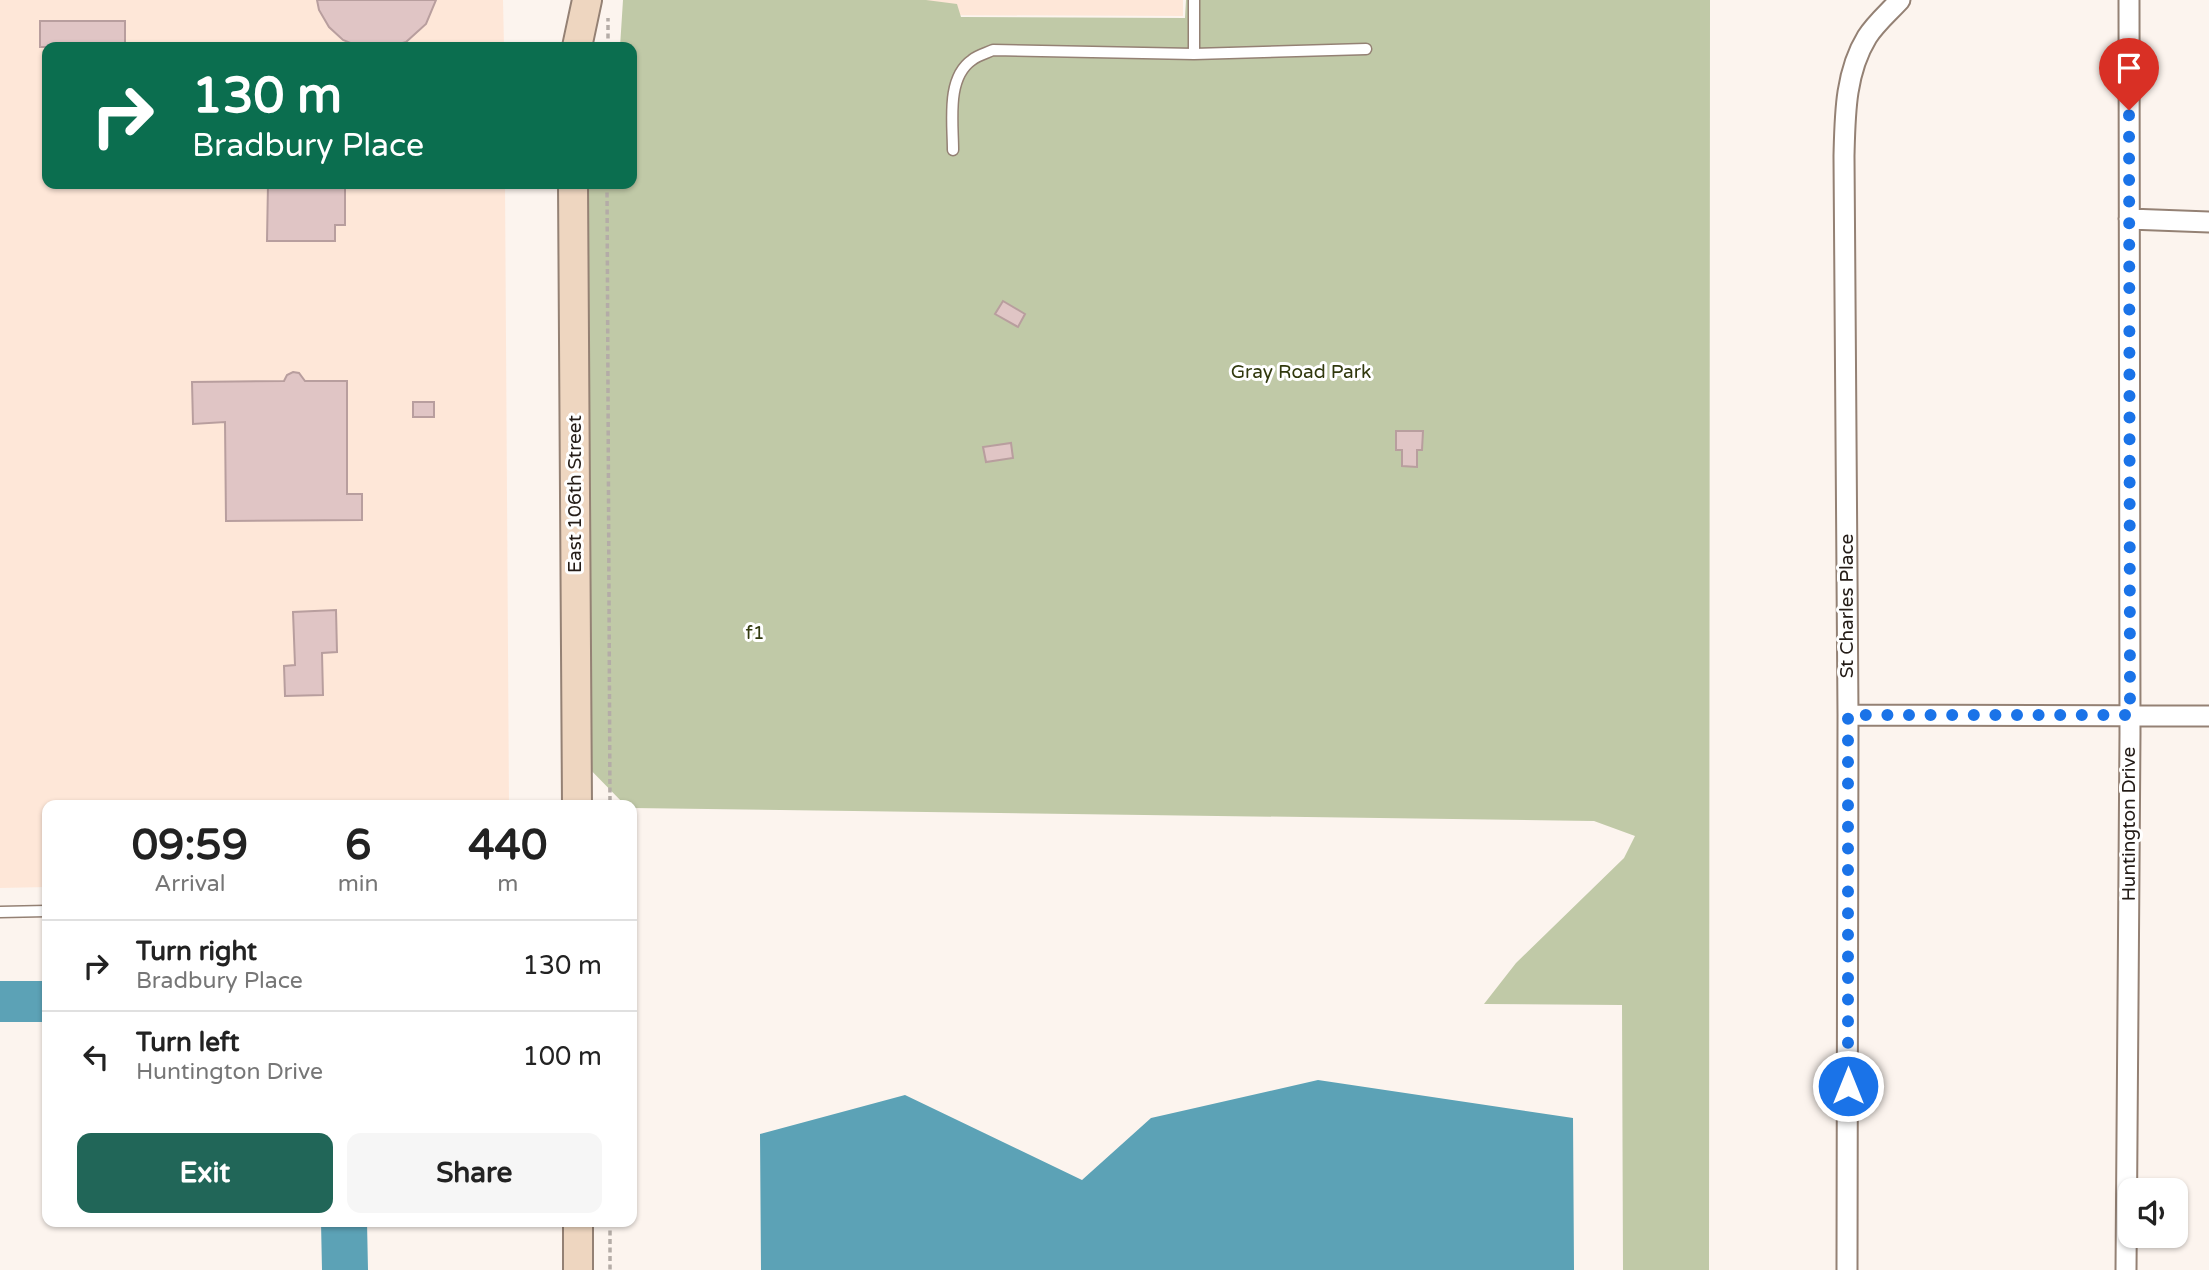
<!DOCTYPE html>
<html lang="en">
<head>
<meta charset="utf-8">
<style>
  body { margin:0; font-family:"Varela Round",sans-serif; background:#f6f6f6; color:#222; height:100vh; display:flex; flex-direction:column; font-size:26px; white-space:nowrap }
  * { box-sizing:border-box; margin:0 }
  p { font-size:23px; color:#767676 }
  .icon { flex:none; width:38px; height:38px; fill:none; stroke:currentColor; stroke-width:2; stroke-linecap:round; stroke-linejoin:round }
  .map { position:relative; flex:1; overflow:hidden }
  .details { position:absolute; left:42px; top:800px; width:595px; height:427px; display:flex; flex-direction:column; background:#fff; border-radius:14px; box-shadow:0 2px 5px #0004 }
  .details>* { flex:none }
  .banner { position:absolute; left:42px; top:42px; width:595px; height:147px; border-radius:14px; box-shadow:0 2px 5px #0004; background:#0b6e4f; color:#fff; overflow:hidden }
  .buttons { position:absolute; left:2118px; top:1178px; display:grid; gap:14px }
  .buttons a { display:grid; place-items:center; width:70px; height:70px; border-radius:14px; background:#fff; box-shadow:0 2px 5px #0004; font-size:35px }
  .pin { position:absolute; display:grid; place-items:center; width:60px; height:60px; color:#fff; margin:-72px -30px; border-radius:50% 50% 50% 0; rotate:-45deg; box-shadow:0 0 7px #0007 }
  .pin .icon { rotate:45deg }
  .me { position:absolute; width:77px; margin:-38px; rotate:0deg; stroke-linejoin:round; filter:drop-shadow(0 0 5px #0008) }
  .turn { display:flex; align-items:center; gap:24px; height:147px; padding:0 35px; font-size:32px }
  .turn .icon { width:91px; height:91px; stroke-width:2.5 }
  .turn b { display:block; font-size:49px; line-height:60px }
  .eta { display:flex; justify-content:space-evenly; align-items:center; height:119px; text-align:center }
  .eta b { font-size:42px; font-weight:700; line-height:49px }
  .cta { display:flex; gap:14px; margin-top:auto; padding:14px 35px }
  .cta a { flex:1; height:80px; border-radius:14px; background:#216658; color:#fff; font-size:28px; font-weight:700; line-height:80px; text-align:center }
  .cta a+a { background:#f6f6f6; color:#222 }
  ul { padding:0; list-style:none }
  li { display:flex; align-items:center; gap:21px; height:91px; padding:0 35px; border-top:2px solid #e0e0e0 }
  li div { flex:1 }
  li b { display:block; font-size:26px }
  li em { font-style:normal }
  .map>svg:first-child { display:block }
  .built { fill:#fee7d8 }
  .green { fill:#c0c9a7 }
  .water { fill:#5ca2b6 }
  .building { fill:#e0c5c5; stroke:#b89e9e; stroke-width:2 }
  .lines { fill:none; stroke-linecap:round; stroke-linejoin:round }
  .lane-casing { stroke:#948174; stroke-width:13 }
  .street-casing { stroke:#948174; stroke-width:23 }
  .secondary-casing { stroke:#948174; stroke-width:32 }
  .path { stroke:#b4aca7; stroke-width:3.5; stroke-dasharray:5 3.5; stroke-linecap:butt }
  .lane { stroke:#fff; stroke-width:10 }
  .street { stroke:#fff; stroke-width:19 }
  .secondary { stroke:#eed6c0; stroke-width:28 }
  .route { stroke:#1a73e8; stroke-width:12; stroke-dasharray:0 21.6 }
  .labels { text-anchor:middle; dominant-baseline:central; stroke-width:6; stroke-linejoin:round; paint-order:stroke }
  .park-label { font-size:19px; fill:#31390e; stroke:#fff }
  .street-label { font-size:19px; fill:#241c17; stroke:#fff }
</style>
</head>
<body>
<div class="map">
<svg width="2209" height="1270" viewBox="0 0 2209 1270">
  <rect width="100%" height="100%" fill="#fcf4ee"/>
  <path class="built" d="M0 0H503L504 47H47V184H505L509 805H47V887L0 888Z
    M916 0H1183V16L917 15Z"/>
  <path class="green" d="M623 0H926L957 4 961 17 1185 18 1186 0H1710L1709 1270H1623L1622 1005 1484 1004 1516 963 1624 858 1635 836 1594 821 632 808V805H625L580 759V184H632V47H620Z"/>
  <path class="water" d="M0 981H47V1022H0Z
    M1318 1080 1573 1118 1574 1270H761L760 1134 905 1095 1082 1180 1151 1118Z
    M321 1222H367L368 1270H322Z"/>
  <path class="building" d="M317 0H436L426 24 406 42 389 47H360L343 40 329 27 319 10Z
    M40 21H125V47H40Z
    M268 184H345V225H335V241H267Z
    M1003 301 1025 314 1018 327 995 314Z
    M293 372 299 373 305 381H347V494H362V520L226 521 225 422 193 424 192 382 284 381 287 375Z
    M413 402H434V417H413Z
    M1396 431H1423L1422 450H1417V467L1402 466V450H1396Z
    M1011 443 1013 458 986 462 983 447Z
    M336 610 337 652 322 653 323 695 285 696 284 666 295 665 293 612Z"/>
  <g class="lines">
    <g class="lane-casing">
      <path id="lane" d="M1194 0V54
        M953 150C953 122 946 78 972 60 978 55 987 53 993 50L1194 54 1366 49
        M0 912 47 911"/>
    </g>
    <g class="street-casing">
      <path id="street" d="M2129 219 2209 222
        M1848 715 2209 716
        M1847 1270 1848 715 1844 156C1845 115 1845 73 1867 37 1875 24 1889 12 1900 0
        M2126 1270 2130 733 2129 0"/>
    </g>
    <g class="secondary-casing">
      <path id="secondary" d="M577 47 587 0
        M573 184 577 805
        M578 1222V1270"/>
    </g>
    <path class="path" d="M608 47V18
      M607 184 610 805
      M610 1222V1270"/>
    <use href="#lane" class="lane"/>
    <use href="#street" class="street"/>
    <use href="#secondary" class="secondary"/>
  </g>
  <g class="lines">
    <path class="route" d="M1848 1086V715H2130L2129 110"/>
  </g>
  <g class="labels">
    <g class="park-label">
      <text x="1301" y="372">Gray Road Park</text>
      <text x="755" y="633">f1</text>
    </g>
    <g class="street-label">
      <text transform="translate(575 494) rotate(-90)">East 106th Street</text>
      <text transform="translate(1847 606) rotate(-90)">St Charles Place</text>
      <text transform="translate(2129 824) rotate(-90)">Huntington Drive</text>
    </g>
  </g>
</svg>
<div class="buttons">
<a><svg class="icon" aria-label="sound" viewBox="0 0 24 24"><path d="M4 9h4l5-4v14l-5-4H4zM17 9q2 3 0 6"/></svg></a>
</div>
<div class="pin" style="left:2129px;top:110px;background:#d93025"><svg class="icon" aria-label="arrive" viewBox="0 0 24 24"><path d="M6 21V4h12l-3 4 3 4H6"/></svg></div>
<svg class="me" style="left:1848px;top:1086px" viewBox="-20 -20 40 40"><circle r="17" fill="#1a73e8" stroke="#fff" stroke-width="3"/><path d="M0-11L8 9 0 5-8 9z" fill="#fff"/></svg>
<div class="banner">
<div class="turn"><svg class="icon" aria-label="right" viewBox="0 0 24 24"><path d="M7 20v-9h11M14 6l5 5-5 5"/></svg><div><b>130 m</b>Bradbury Place</div></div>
</div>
<section class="details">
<div class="eta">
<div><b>09:59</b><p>Arrival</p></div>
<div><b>6</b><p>min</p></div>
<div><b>440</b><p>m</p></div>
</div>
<ul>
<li><svg class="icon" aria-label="right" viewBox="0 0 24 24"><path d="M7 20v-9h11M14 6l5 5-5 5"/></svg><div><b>Turn right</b><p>Bradbury Place</p></div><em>130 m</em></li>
<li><svg class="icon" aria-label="left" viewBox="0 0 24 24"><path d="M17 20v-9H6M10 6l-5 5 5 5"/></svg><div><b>Turn left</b><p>Huntington Drive</p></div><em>100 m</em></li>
</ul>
<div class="cta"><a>Exit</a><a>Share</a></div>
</section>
</div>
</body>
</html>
